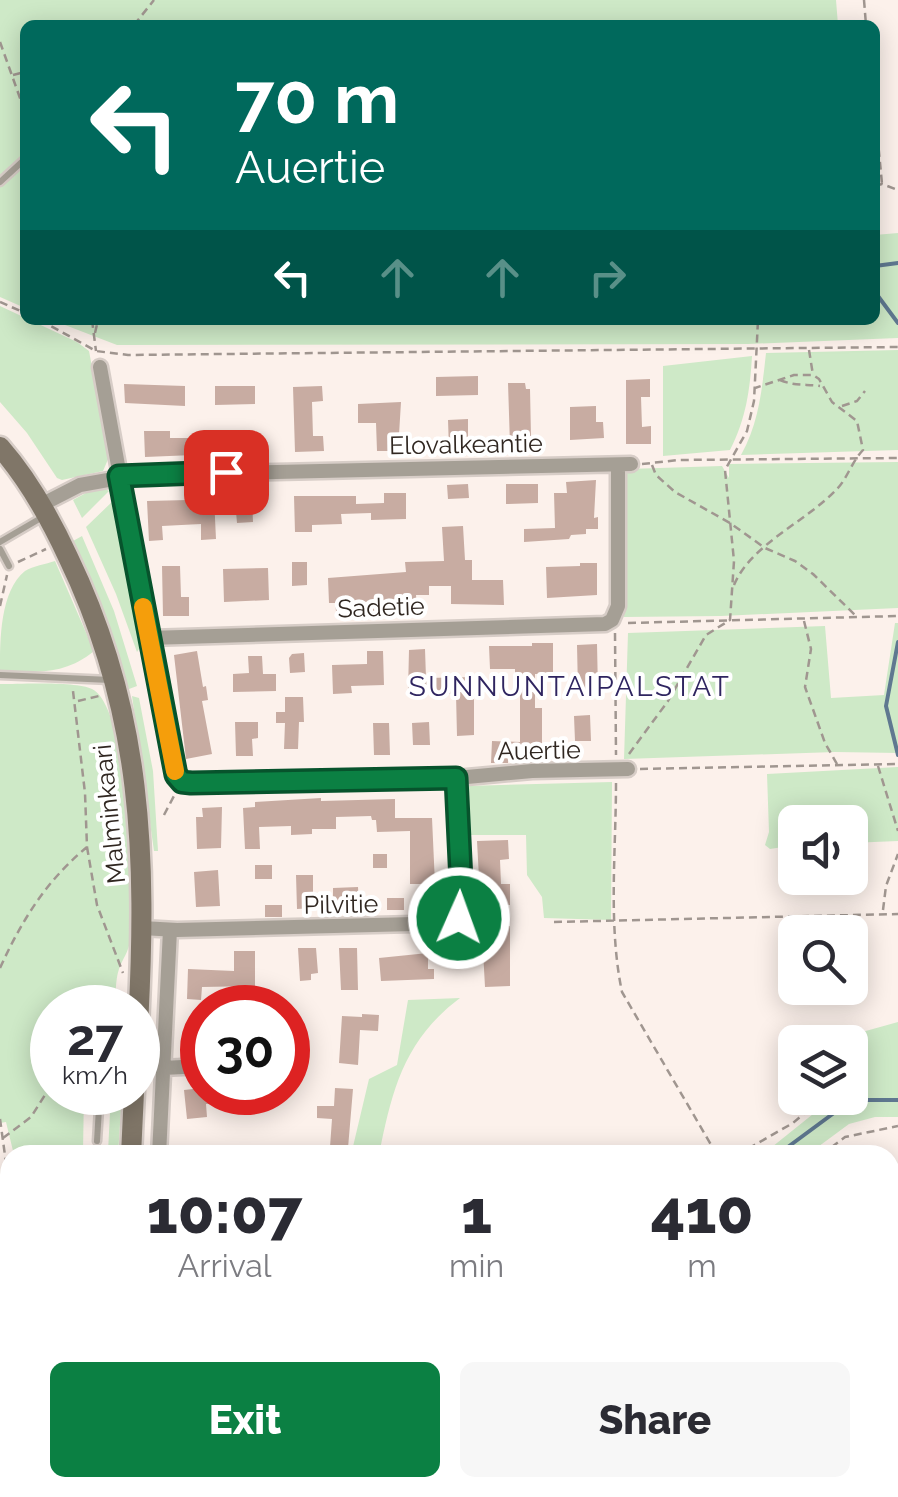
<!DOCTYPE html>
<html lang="en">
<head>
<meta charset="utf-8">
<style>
  body { margin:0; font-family:Raleway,sans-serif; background:#f7f7f7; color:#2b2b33; height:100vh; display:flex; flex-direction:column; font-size:38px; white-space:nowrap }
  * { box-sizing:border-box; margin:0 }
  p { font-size:32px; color:#7c7c81 }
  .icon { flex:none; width:55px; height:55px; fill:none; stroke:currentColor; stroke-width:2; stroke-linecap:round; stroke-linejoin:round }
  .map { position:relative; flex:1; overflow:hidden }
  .sheet { position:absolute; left:0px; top:1145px; width:900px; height:352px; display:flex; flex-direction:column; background:#fff; border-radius:30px 30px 0 0; box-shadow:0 5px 25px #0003 }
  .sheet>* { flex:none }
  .banner { position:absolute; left:20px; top:20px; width:860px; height:305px; border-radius:15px; box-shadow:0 5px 25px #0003; background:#00695c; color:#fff; overflow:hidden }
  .buttons { position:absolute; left:778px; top:805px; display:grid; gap:20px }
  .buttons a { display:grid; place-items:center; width:90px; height:90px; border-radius:15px; background:#fff; box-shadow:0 5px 25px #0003; font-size:50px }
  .speed { position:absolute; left:30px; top:985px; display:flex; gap:20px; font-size:50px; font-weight:700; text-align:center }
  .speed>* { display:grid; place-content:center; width:130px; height:130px; border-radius:50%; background:#fff; box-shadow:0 5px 25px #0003; line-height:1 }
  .speed small { font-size:25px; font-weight:400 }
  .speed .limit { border:15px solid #d22; background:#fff; color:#111 }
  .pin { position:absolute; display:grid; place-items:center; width:85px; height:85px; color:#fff; margin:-42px; border-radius:20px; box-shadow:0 5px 15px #0006 }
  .me { position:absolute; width:110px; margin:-55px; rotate:2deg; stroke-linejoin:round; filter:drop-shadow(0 0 8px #0008) }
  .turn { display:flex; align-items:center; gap:35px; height:210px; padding:0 50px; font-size:45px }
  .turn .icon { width:130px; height:130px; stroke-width:2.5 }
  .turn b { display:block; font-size:70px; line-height:85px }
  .lanes { display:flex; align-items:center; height:95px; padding:0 50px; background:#0003; justify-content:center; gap:50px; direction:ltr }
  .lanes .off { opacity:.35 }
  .eta { display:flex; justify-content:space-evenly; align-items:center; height:170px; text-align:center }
  .eta b { font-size:60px; font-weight:800; line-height:70px }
  .primary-button { display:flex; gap:20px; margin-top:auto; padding:20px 50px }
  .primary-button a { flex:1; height:115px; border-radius:15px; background:#0b8043; color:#fff; font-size:40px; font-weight:800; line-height:115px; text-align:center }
  .primary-button a+a { background:#f7f7f7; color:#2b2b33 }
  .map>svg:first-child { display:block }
  .industrial { fill:#f9e2ef }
  .green { fill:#cee9c7 }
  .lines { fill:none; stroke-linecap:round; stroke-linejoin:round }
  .stream { stroke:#5f7890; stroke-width:4 }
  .building { fill:#c8aca2 }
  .lane-casing { stroke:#d7cdc7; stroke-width:11 }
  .street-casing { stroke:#d7cdc7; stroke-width:19 }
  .secondary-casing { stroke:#d7cdc7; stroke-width:25 }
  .path { stroke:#a09690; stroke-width:2.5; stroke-dasharray:8 5; stroke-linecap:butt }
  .lane { stroke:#a59f95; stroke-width:6 }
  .street { stroke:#a59f95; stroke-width:14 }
  .secondary { stroke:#807668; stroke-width:20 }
  .route-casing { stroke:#07532c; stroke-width:25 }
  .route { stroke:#0b8043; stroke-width:18 }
  .slow { stroke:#f59e0b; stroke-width:18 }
  .labels { text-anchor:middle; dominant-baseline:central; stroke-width:8; stroke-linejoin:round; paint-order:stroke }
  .street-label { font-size:25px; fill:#302721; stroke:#fff }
  .neighbourhood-label { font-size:28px; letter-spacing:2.5px; fill:#2f2560; stroke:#fff }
</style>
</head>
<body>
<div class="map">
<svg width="898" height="1497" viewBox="0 0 898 1497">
  <rect width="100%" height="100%" fill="#fcf1eb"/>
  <path class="industrial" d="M156 1488H877L881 1497H156Z"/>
  <path class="green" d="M0 0H836L838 25H25V308L0 297Z
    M898 233V338L748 344 117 345 52 320H875V235Z
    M0 306 77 342 89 351 109 457 103 471 62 480 57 478 27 433 0 402Z
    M898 350V450L741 455C759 423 762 389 766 353Z
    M752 356C750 390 746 419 730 450L663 456V366Z
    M898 462V608L721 616 624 617 622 474 628 469 722 466 729 478V464Z
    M104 488 109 491 82 518 73 500 93 489Z
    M115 499 143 643 137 652 116 594 86 527Z
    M82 536 114 611 137 686 129 689 73 541Z
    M55 561 94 651C65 675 36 673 0 670 0 640 0 591 25 571 33 566 46 564 55 561Z
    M895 623H898V753L835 752 624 759 628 633 825 626 831 698 884 695Z
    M0 684C20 684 76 681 92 689 129 706 137 900 130 941 129 951 122 960 119 969 115 981 116 995 115 1007L52 1008V1092L84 1093 83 1151 108 1152 111 1093H122L118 1155H14L6 1122 0 1123Z
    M132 696 139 698 153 771 158 851H154Z
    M898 767V841L850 843V822H795V845L770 849 765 845 769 832 767 774Z
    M612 782 611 920 544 918 542 897 527 875 526 835H468L466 786Z
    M460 998C404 1040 392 1090 379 1155H351L369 1079 397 1065 408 1000Z
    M898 1022V1117H875L849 1124 807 1155H762L833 1098H850L855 1034Z
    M0 1213 2 1229 8 1232 10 1241V1488H106V1497H0Z
    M890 1377 898 1387V1459L890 1460Z"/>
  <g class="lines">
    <path class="stream" d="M875 266 898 263
      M875 292 898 323
      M898 755 886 706 898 642
      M777 1155 842 1107 861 1100H898
      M0 1268 10 1271
      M456 1497V1488"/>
  </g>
  <path class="building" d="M478 376V395L436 396V377Z
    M650 379V397H641L642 427 651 426V444H626V380Z
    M508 383H525L526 389H530L531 437H527V445H510Z
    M124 384 185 386V406L125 403Z
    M215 386H255V404L215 405Z
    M322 386 323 401 312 402 313 436H323L324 451 295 452 293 387Z
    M401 402 398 451H377L376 423H358V404Z
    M596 406V422H603L604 438 570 440V407Z
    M468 419V448L449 449 448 420Z
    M144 431H170V438H218V454L145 457Z
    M256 438V452H241V439Z
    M596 480 594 518 598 517V529H586V534L571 535 569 539 524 542V529L555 528 554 493H567L566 482Z
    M468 484 469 498 448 499 447 485Z
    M506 484H538V503L506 504Z
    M384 493H406V519L371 520V513L341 514 342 524 312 525V532H295L294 496H356V504L384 503Z
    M187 497H214L216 539 201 540V524L162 526 163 540 149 541 147 501 188 500Z
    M252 499 253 522 237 523 235 500Z
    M463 526 465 560H472V580H503L504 605 451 604V586H429V595H416L417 609 369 613V611H336L335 603H329L328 578 406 572 405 562 444 561 442 527Z
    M292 562H307V585L292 586Z
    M580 563H597V595L547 598 546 567 580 566Z
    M162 566H180L181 597H189V616H163Z
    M268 568 269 600 224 602 223 569Z
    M532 643H553V674H535V708H542V752L508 751V763H491L492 741 520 742V694H515V669H490L489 646H532Z
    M597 644 598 691H578L577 645Z
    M425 649 426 678 474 677V735L457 736 456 694 408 692 409 650Z
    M197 651 203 687 206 686 208 700 202 701 212 754 186 759 174 655Z
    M367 651H383L384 685 351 686 352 693 333 694 332 665 367 664Z
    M304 653 305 672 290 673 289 658 292 654Z
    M248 656H262L263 674H276V691L233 692V674L249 673Z
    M285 697H303L304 722H299L298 749H284L285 723H276V712H285Z
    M590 715 591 741H575L574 716Z
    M235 722H258V738L252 739 253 756H236Z
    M429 722 430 745H413L412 723Z
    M373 723H389L390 755H374Z
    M321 798V801L395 799V818H432L435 884H410V831L377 832 376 820H372L371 816 336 817V829H312V834L291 835V826L259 827 260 849H245L243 808 255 807V802Z
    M222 807 221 848 197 849 196 817H203L202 808Z
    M508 840 509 859 500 860 501 884H510V905H502L503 926H510V986L485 987 477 841Z
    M373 854H387V868H373Z
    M255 865H272V879H255Z
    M218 870 220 906 196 907 194 872Z
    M296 875H313V908L297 909Z
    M358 887 359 904 333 905V888Z
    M387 898H404V910H387Z
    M265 905H282V917H265Z
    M298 948H316L318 973 311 974V980L300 981Z
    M339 948H357L358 990H341Z
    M234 951H255V986L202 987 201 1000 187 999 188 969 234 971Z
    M428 953V969H434V979L381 981 379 958Z
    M362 1014 379 1015 378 1031 360 1030 358 1065 339 1063 342 1016 362 1017Z
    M202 1025V1055L194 1056 191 1027Z
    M202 1088V1092H245V1100L206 1104 207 1117 187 1119 184 1090Z
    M335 1088 353 1089 348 1148 330 1147 332 1119 317 1118V1106H334Z"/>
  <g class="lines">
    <g class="lane-casing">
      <path id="lane" d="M0 182 25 159
        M0 542 41 518
        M0 549 9 566
        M0 675 110 680
        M97 1141 100 1092"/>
    </g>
    <g class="street-casing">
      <path id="street" d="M100 367 174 771 182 782 456 778 532 771 628 769
        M41 505 80 485 136 475 631 464
        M149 638 605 624 612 620 618 606V465
        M142 928 177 930 454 923 459 918 462 902 456 778
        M163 1068 202 1066
        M159 1155 170 930"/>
    </g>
    <g class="secondary-casing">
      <path id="secondary" d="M0 447C28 479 50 518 68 557 143 712 147 857 138 1026
        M131 1155 134 1092
        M120 1497V1488"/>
    </g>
    <path class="path" d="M864 0 866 25
      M134 25 154 0
      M0 42 25 112
      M13 75 25 72
      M875 110 882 184
      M875 186 882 184 898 190
      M0 302 25 313
      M40 320 96 351 128 355 898 347
      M92 320 96 351
      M95 333 98 320
      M809 350 813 375
      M780 380C794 386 805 384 820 386
      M842 406 857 401 865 391
      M642 464 679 460 898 458
      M652 465 656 475 675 492 730 523 765 548 795 561 813 574 855 615
      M18 562 46 549
      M734 585C751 544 806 522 837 489 847 479 851 463 863 450L857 421 832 402 819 379 813 375H794L755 388
      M0 606 7 575
      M804 621 811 649 805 687 825 743 837 764
      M628 623 898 616
      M615 633 616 755
      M78 701 99 696
      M629 754 668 701 706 635 730 620 734 561 725 470 747 431 754 401 758 320
      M878 766 898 831
      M640 769 898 764
      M616 783C616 851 608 925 622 992L717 1155
      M164 815 175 794
      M87 847 97 905 123 973
      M883 910 886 886 898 854
      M554 922 898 914
      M0 968C22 920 46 881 87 847L85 793 73 691
      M850 1072 856 1067
      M0 1119 10 1192
      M3 1138 31 1117 52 1084
      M737 1155 793 1123 822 1098
      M821 1155 845 1137 898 1126
      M890 1216H898
      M0 1224 10 1228
      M0 1293 10 1294
      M0 1345 10 1359
      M890 1366 898 1376
      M27 1497 28 1488"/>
    <use href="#lane" class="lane"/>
    <use href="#street" class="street"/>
    <use href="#secondary" class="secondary"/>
  </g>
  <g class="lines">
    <g class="route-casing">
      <path id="route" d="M226 472 119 476 176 775 182 782 191 783 456 778 462 902 459 918"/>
    </g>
    <use href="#route" class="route"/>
    <path class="slow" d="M143 607 175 771"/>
  </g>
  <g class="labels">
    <g class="street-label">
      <text transform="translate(466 444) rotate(-1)">Elovalkeantie</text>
      <text transform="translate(381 607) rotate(-2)">Sadetie</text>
      <text transform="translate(539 750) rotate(-1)">Auertie</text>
      <text transform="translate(109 814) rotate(-96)">Malminkaari</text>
      <text transform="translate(341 904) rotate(-1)">Pilvitie</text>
    </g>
    <g class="neighbourhood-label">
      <text x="570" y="686">SUNNUNTAIPALSTAT</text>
    </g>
  </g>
</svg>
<div class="buttons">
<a><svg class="icon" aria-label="sound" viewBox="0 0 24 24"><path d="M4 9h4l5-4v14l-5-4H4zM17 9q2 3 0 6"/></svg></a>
<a><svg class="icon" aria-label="search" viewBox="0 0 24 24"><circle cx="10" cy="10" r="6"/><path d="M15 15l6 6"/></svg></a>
<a><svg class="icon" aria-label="layers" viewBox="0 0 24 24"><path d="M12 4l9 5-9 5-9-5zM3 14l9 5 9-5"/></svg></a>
</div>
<div class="speed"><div>27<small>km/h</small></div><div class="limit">30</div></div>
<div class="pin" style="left:226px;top:472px;background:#d93025"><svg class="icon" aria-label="arrive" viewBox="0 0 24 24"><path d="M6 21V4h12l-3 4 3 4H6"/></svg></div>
<svg class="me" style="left:459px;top:918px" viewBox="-20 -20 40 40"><circle r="17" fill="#0b8043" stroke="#fff" stroke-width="3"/><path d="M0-11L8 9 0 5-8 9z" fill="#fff"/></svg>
<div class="banner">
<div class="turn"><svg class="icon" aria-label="left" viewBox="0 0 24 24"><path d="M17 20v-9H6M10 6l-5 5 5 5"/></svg><div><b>70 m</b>Auertie</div></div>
<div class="lanes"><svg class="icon" aria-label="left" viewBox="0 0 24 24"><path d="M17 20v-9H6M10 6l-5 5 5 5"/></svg><svg class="icon off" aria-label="ahead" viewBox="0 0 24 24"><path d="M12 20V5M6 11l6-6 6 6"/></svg><svg class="icon off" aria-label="ahead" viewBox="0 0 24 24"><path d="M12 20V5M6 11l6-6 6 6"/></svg><svg class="icon off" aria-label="right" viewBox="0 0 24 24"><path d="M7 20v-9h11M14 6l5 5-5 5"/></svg></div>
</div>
<section class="sheet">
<div class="eta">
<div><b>10:07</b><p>Arrival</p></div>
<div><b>1</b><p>min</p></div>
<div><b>410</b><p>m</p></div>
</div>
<div class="primary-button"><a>Exit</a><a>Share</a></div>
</section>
</div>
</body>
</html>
